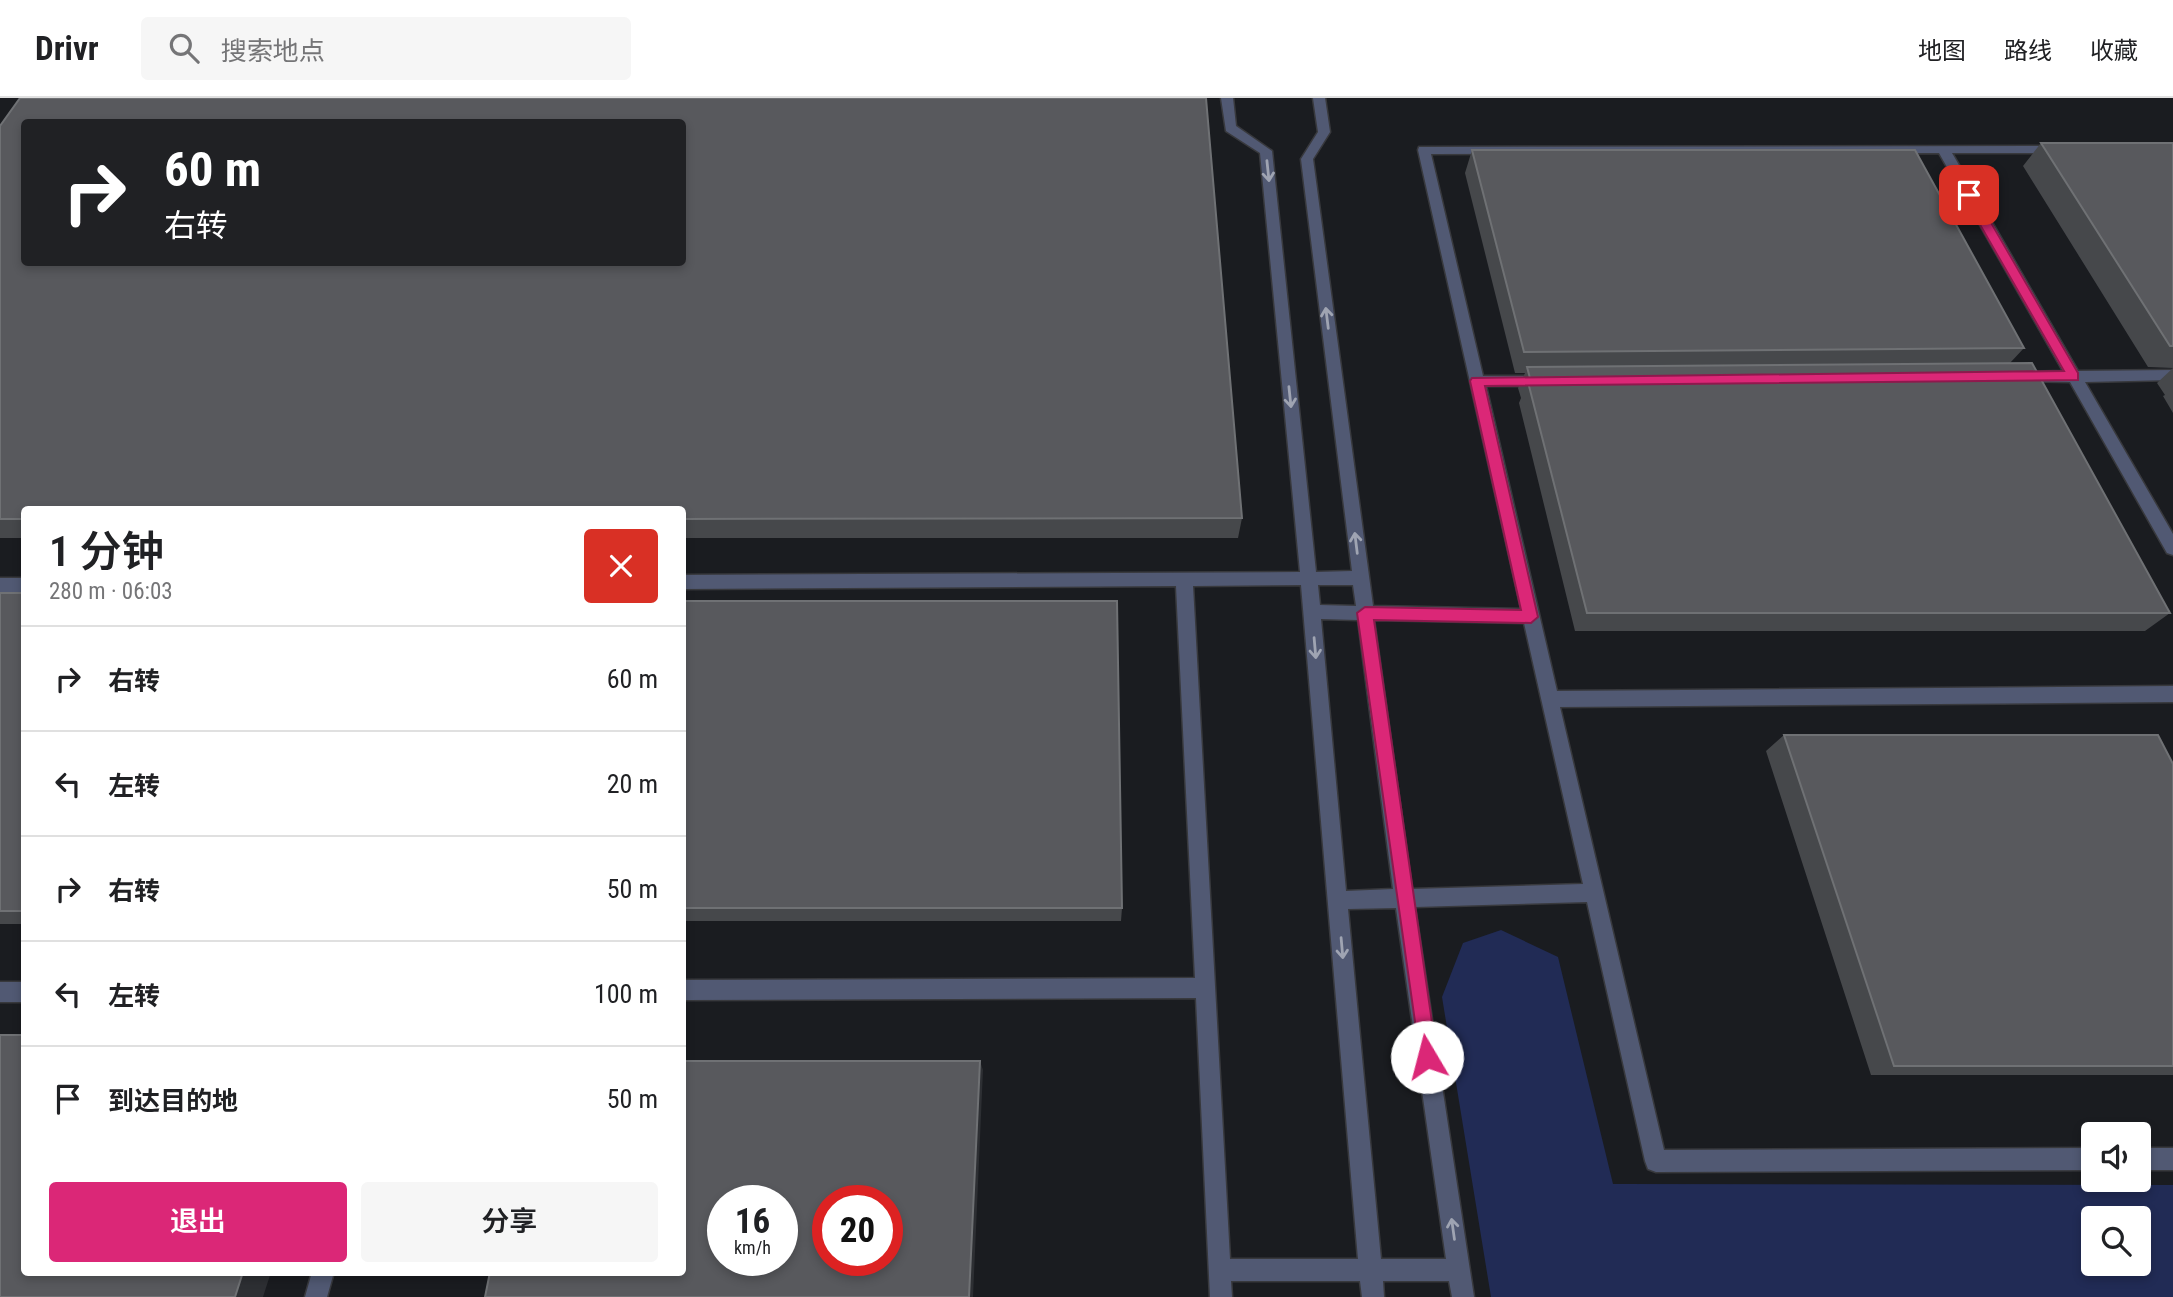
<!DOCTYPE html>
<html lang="zh">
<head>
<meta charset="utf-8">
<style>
  body { margin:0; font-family:"Roboto Condensed","Noto Sans SC",sans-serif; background:#f6f6f6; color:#202124; height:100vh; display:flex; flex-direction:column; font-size:26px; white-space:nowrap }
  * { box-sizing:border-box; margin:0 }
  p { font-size:23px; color:#757577 }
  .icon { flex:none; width:38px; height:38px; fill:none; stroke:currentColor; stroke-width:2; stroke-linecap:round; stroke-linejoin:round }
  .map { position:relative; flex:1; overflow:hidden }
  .drawer { position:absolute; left:21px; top:408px; width:665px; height:770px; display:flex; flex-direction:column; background:#fff; border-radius:7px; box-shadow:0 4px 10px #0003 }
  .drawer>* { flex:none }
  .top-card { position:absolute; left:21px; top:21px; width:665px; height:147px; border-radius:7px; box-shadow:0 4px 10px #0003; background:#202124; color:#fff; overflow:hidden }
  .buttons { position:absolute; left:2081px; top:1024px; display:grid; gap:14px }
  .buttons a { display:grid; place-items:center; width:70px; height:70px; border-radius:7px; background:#fff; box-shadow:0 4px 10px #0003; font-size:35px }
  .speed { position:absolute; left:707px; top:1087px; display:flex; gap:14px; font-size:35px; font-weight:700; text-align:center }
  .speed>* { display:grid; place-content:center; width:91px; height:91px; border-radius:50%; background:#fff; box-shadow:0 4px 10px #0003; line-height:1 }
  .speed small { font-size:18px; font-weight:400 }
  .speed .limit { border:10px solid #d22; background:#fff; color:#111 }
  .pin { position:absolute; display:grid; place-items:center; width:60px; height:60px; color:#fff; margin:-30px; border-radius:14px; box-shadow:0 4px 10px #0006 }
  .me { position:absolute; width:77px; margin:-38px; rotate:352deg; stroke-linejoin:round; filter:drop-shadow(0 0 5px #0008) }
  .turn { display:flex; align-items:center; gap:24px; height:147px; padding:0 28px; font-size:32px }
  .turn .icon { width:91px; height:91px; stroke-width:2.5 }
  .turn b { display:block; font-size:49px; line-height:60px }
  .round { display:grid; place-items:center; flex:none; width:74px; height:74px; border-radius:7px; background:#f6f6f6 }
  .head { display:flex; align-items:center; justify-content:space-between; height:119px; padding:0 28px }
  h1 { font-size:42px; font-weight:600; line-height:52px }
  .cta { display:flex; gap:14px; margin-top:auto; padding:14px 28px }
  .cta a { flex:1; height:80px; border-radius:7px; background:#db2777; color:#fff; font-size:28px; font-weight:600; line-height:80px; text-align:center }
  .cta a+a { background:#f6f6f6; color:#202124 }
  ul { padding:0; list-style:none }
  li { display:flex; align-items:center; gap:21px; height:105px; padding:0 28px; border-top:2px solid #e0e0e0 }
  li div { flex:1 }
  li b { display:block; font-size:26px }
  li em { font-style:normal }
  header { display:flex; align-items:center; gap:42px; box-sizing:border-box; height:98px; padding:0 35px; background:#fff; border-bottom:2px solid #e0e0e0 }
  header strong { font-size:33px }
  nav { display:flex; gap:38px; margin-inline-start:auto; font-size:24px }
  .search { width:490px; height:63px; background:#f6f6f6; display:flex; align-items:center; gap:18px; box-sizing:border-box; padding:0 24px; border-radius:7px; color:#757577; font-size:26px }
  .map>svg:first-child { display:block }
  .green { fill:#212b55; fill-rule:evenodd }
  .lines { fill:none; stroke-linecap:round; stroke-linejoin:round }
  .lane-casing { stroke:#38393d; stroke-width:3 }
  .lane { fill:#515973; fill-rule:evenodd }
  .wall { fill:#46484b }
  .shaded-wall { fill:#2d2f33 }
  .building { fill:#58595d; stroke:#6f7174; stroke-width:2; fill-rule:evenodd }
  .oneway { stroke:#9fa4b2 }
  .route { fill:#db2777; stroke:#8e194d; stroke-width:2 }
</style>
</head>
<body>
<header>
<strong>Drivr</strong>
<div class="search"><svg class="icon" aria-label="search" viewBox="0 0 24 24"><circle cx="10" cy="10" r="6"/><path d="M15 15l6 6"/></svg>搜索地点</div>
<nav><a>地图</a><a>路线</a><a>收藏</a></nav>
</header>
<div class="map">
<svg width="2173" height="1199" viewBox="0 0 2173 1199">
  <rect width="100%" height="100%" fill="#1a1c20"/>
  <path class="green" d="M1501 832 1558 859 1613 1086 2173 1087V1199H1491L1442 899 1463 845ZM2093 1120H2138V1166H2093Z"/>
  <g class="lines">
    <g class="lane-casing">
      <path id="lane" d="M1221 0H1233L1236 28 1272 53 1316 474 1352 473 1301 61 1318 34 1313 0H1325L1330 34 1313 61 1373 508 1521 511 1418 52 1419 49 2066 48 2067 51 2061 55H1952L2078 273 2173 272V282L2085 284 2173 436V457L2167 455 2070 284 2011 283 2009 279 2011 275 2016 274 2063 273 1939 55 1431 56 1483 278H1543L1550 283 1543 288H1486L1557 593 2173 588V604L1560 609 1664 1052 2093 1050V1072L1656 1074 1648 1071 1645 1063 1587 804 1415 809 1474 1199H1452L1449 1183H1383L1384 1199H1362L1360 1183H1231L1232 1199H1210L1196 900 682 902V882L1195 880 1176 488 682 491V477L1300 474 1260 55 1226 33ZM1301 487 1358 1161H1230L1193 488ZM1318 487H1353L1356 508 1320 507ZM1321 521 1358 522 1393 791 1346 793ZM1374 522 1524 525 1583 786 1412 791ZM1396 810 1446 1161H1381L1348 811Z
        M0 480H24V494H0Z
        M0 884H24V904H0Z
        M2138 1050H2173V1072H2138Z
        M312 1174H334L327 1199H305Z"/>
    </g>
    <use href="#lane" class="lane"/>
  </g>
  <path class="wall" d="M0 28 1242 420 1238 440H682V411H24V440H0Z
    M2041 45H2173V270L2148 269 2023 68Z
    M1472 52 2024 250 2010 265 2170 515 2145 533H1575L1519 305 1521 300 1518 290 1525 275H1515L1465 75Z
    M2173 270V315L2163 298 2165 297 2157 285Z
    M0 495H24V826H0Z
    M682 503 1122 810 1121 823H682Z
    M1784 637 2173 666V977H1871L1766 653Z"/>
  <path class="shaded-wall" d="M980 963 983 972 973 1199H969Z
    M243 1174H271L263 1199H235Z"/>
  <path class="building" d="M20 0H1206L1242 420 682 421V411H24V421H0V28ZM24 24H682V164H24Z
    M2041 45H2173V248H2170Z
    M1472 52H1915L2024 250 1524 254Z
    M2032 265 2170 515H1587L1528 284H1531L1527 269Z
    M0 495H24V813H0Z
    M682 503H1117L1122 810H682Z
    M1784 637H2158L2173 666V968H1894Z
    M0 937H24V1174H243L235 1199H0Z
    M682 963H980L969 1199H485L490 1174H682ZM723 1102H782V1162H723ZM828 1102H887V1162H828Z"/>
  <defs><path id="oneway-shaft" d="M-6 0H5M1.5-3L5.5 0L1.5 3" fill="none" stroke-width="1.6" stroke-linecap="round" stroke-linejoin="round" transform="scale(1.75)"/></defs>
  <g class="oneway">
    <use href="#oneway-shaft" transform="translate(1268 73) rotate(84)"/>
    <use href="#oneway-shaft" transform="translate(1327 220) rotate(-97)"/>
    <use href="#oneway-shaft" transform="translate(1290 299) rotate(84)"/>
    <use href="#oneway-shaft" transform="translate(1356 445) rotate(-97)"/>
    <use href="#oneway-shaft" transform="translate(1315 550) rotate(85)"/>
    <use href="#oneway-shaft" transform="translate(1342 850) rotate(85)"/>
    <use href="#oneway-shaft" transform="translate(1453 1131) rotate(-98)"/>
  </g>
  <path class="route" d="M1969 93 1975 97 2078 275V282L1485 288 1538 519 1531 525 1374 522 1437 959 1434 966 1427 969 1421 966 1357 515 1365 509 1521 512 1470 283 1472 280 2064 273 1963 97Z"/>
</svg>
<div class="buttons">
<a><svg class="icon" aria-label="sound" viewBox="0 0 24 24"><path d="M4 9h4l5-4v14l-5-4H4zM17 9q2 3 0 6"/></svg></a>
<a><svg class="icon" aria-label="search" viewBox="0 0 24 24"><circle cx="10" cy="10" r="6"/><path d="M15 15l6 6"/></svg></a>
</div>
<div class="speed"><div>16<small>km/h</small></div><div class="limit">20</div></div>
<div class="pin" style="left:1969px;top:97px;background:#d93025"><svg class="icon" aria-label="arrive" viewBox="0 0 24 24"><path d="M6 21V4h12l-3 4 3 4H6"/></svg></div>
<svg class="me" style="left:1427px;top:959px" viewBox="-20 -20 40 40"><circle r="19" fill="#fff"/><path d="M0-13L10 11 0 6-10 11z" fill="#db2777"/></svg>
<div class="top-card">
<div class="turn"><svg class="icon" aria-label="right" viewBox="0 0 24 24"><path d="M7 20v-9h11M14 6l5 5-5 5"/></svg><div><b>60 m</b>右转</div></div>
</div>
<section class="drawer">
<div class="head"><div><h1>1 分钟</h1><p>280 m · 06:03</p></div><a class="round" style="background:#d93025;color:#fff"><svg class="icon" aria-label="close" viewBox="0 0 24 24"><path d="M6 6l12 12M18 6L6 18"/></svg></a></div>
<ul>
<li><svg class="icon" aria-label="right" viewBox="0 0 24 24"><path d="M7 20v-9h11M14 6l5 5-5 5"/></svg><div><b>右转</b></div><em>60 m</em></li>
<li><svg class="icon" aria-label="left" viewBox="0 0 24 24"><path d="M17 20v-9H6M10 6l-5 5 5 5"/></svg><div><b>左转</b></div><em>20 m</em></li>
<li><svg class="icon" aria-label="right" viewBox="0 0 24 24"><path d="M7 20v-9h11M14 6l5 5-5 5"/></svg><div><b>右转</b></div><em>50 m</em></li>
<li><svg class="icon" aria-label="left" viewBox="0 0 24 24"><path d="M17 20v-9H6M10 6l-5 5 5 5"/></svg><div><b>左转</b></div><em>100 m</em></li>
<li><svg class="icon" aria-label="arrive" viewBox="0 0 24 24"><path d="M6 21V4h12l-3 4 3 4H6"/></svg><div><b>到达目的地</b></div><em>50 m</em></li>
</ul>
<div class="cta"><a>退出</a><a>分享</a></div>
</section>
</div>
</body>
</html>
